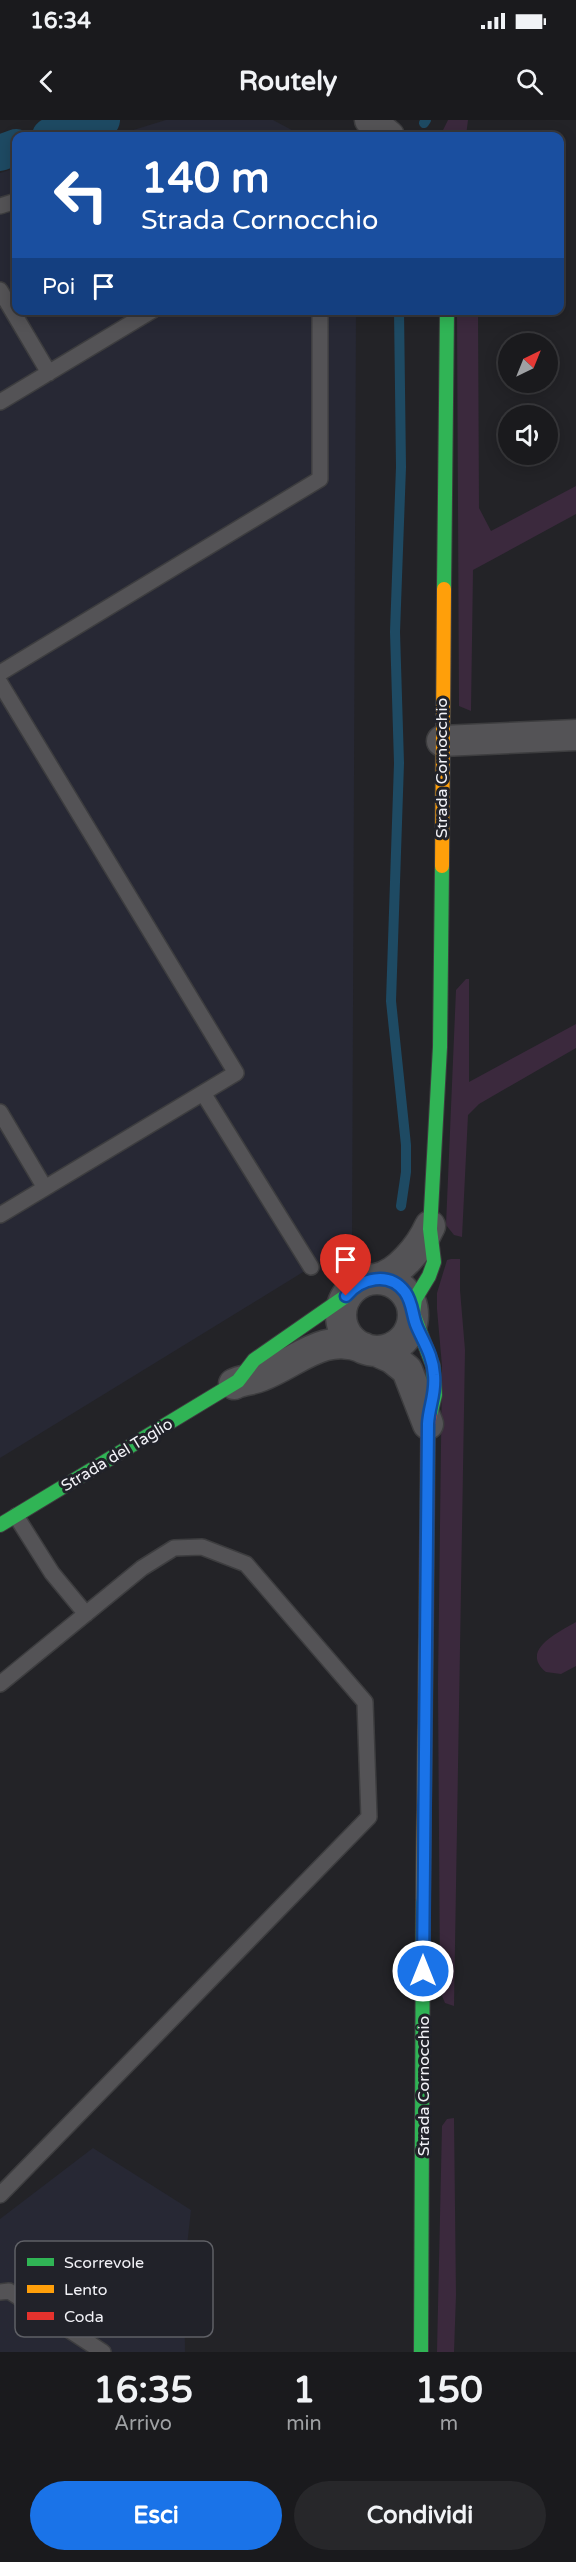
<!DOCTYPE html>
<html lang="it">
<head>
<meta charset="utf-8">
<style>
  body { margin:0; font-family:"Varela Round",sans-serif; background:#27272a; color:#f1f3f6; height:100vh; display:flex; flex-direction:column; font-size:22px; white-space:nowrap }
  * { box-sizing:border-box; margin:0 }
  p { font-size:20px; color:#9fa1a4 }
  .icon { flex:none; width:33px; height:33px; fill:none; stroke:currentColor; stroke-width:2; stroke-linecap:round; stroke-linejoin:round }
  .map { position:relative; height:2232px; overflow:hidden }
  .side { display:flex; flex-direction:column; background:#1a1a1d; flex:1 }
  .side>* { flex:none }
  .guide { position:absolute; left:12px; top:12px; width:552px; height:183px; border-radius:12px; box-shadow:0 3px 15px #0003,0 0 0 2px #38383b; background:#1a4fa0; color:#fff; overflow:hidden }
  .needle { width:39px; rotate:43deg }
  .fabs { position:absolute; left:498px; top:213px; display:grid; gap:12px }
  .fabs a { display:grid; place-items:center; width:60px; height:60px; border-radius:50%; background:#1a1a1d; box-shadow:0 3px 15px #0003,0 0 0 2px #38383b; font-size:30px }
  .pin { position:absolute; display:grid; place-items:center; width:51px; height:51px; color:#fff; margin:-62px -26px; border-radius:50% 50% 50% 0; rotate:-45deg; box-shadow:0 0 6px #0007 }
  .pin .icon { rotate:45deg }
  .me { position:absolute; width:66px; margin:-33px; rotate:0deg; stroke-linejoin:round; filter:drop-shadow(0 0 4px #0008) }
  .turn { display:flex; align-items:center; gap:21px; height:126px; padding:0 30px; font-size:27px }
  .turn .icon { width:78px; height:78px; stroke-width:2.5 }
  .turn b { display:block; font-size:42px; line-height:51px }
  .then { display:flex; align-items:center; height:57px; padding:0 30px; background:#0003; gap:12px; font-size:22px }
  .eta { display:flex; justify-content:space-evenly; align-items:center; height:102px; text-align:center }
  .eta b { font-size:36px; font-weight:700; line-height:42px }
  .button { display:flex; gap:12px; margin-top:auto; padding:12px 30px }
  .button a { flex:1; height:69px; border-radius:36px; background:#1a73e8; color:#fff; font-size:24px; font-weight:700; line-height:69px; text-align:center }
  .button a+a { background:#27272a; color:#f1f3f6 }
  .status { display:flex; justify-content:space-between; align-items:center; height:42px; padding:0 30px; background:#1a1a1d; direction:ltr }
  .status svg { height:16px; fill:currentColor }
  header { display:flex; justify-content:space-between; align-items:center; height:78px; padding:0 30px; background:#1a1a1d; font-size:27px; font-weight:700 }
  .map>svg:first-child { display:block }
  .built { fill:#272834 }
  .green { fill:#3b293d }
  .lines { fill:none; stroke-linecap:round; stroke-linejoin:round }
  .stream { stroke:#1e4a63; stroke-width:10 }
  .canal { stroke:#1e4a63; stroke-width:36 }
  .lane-casing { stroke:#3d3d3f; stroke-width:18 }
  .street-casing { stroke:#3d3d3f; stroke-width:33 }
  .fast-casing { stroke:#3d3d3f; stroke-width:16 }
  .slow-casing { stroke:#3d3d3f; stroke-width:16 }
  .jam-casing { stroke:#3d3d3f; stroke-width:16 }
  .lane { stroke:#545356; stroke-width:15 }
  .street { stroke:#545356; stroke-width:30 }
  .fast { stroke:#30b455; stroke-width:14 }
  .slow { stroke:#ff9f0a; stroke-width:14 }
  .jam { stroke:#e5322d; stroke-width:14 }
  .route-casing { stroke:#114b97; stroke-width:15 }
  .route { stroke:#1a73e8; stroke-width:10 }
  .labels { text-anchor:middle; dominant-baseline:central; stroke-width:6; stroke-linejoin:round; paint-order:stroke }
  .street-label { font-size:16px; fill:#f1f1f6; stroke:#212229 }
  .key { fill:#212229; stroke:#5f6066; stroke-width:1.5 }
  .key-label { font-size:16px; fill:#f1f1f6 }
</style>
</head>
<body>
<div class="status"><b>16:34</b><svg viewBox="0 0 49 12"><path d="M0 12V9h3v3zM5 12V6h3v6zM10 12V3h3v9zM15 12V0h3v12zM26 1h20v11H26zM47 4h2v5h-2z"/></svg></div>
<header><svg class="icon" aria-label="back" viewBox="0 0 24 24"><path d="M15 5l-7 7 7 7"/></svg>Routely<svg class="icon" aria-label="search" viewBox="0 0 24 24"><circle cx="10" cy="10" r="6"/><path d="M15 15l6 6"/></svg></header>
<div class="map">
<svg width="576" height="2232" viewBox="0 0 576 2232">
  <rect width="100%" height="100%" fill="#232327"/>
  <path class="built" d="M166 0H273L303 16H114Z
    M16 48V190L356 191 352 1122 0 1338V53Z
    M93 2028 191 2090 184 2153 185 2232H0V2099Z"/>
  <path class="green" d="M448 0H468L466 16H445L441 14Z
    M457 191H478L479 388 491 411 576 366V394L473 450 471 591 459 586Z
    M466 859H469V962L576 904V928L479 984 468 995 462 1117 454 1115 446 1105 456 870Z
    M451 1139H460V1170L465 1230 454 1886 445 1883 440 1871 438 1564 442 1246 437 1189V1173L447 1140Z
    M576 1502V1546L561 1554 546 1552C519 1530 559 1512 576 1502Z
    M454 1998 456 2175 454 2232H437L442 2006 447 1999Z"/>
  <g class="lines">
    <path class="stream" d="M424 3 426 0
      M399 190 401 347 395 512 399 643 391 881 406 1025V1052L401 1086"/>
    <path class="canal" d="M50 16 102 0
      M0 33 16 27"/>
    <g class="lane-casing">
      <path id="lane" d="M0 86 16 81
        M0 170 49 253
        M0 282 153 190
        M0 553 320 359V190
        M0 563 236 953 0 1095
        M203 973 311 1147
        M0 992 45 1068
        M16 1396 52 1453 86 1494
        M0 1564 142 1448 174 1428 202 1427 246 1444 365 1582 369 1697 0 2075
        M0 2172 9 2171 103 2232"/>
    </g>
    <g class="street-casing">
      <path id="street" d="M370 0 389 16
        M442 621 576 615
        M375 1159C398 1156 421 1126 430 1106
        M341 1195a36 36 0 1 1 72 0a36 36 0 1 1-72 0Z
        M376 1231 392 1238 407 1250 428 1304
        M234 1264C242 1260 252 1260 261 1256 296 1243 324 1211 364 1228"/>
    </g>
    <g class="fast-casing">
      <path id="fast" d="M444 469 447 190
        M430 1295 435 1275 433 1246 413 1193 415 1179 429 1156 434 1142 430 1109 440 927 442 746
        M0 1405 238 1261 254 1240 346 1176
        M421 2232 423 1778"/>
    </g>
    <g class="slow-casing">
      <path id="slow" d="M442 746 444 469
        M423 1778 426 1515"/>
    </g>
    <g class="jam-casing">
      <path id="jam" d="M426 1515 428 1304 430 1295"/>
    </g>
    <use href="#lane" class="lane"/>
    <use href="#street" class="street"/>
    <use href="#fast" class="fast"/>
    <use href="#slow" class="slow"/>
    <use href="#jam" class="jam"/>
  </g>
  <g class="lines">
    <g class="route-casing">
      <path id="route" d="M346 1176C361 1158 389 1151 405 1172 413 1183 412 1196 417 1207 424 1223 433 1236 434 1255 436 1274 429 1286 428 1304L423 1851"/>
    </g>
    <use href="#route" class="route"/>
  </g>
  <g class="labels">
    <g class="street-label">
      <text transform="translate(442 648) rotate(-90)">Strada Cornocchio</text>
      <text transform="translate(117 1335) rotate(-31)">Strada del Taglio</text>
      <text transform="translate(424 1966) rotate(-90)">Strada Cornocchio</text>
    </g>
  </g>
  <rect x="15" y="2121" width="198" height="96" rx="9" class="key"/>
  <rect x="27" y="2138" width="27" height="8" fill="#30b455"/>
  <rect x="27" y="2165" width="27" height="8" fill="#ff9f0a"/>
  <rect x="27" y="2192" width="27" height="8" fill="#e5322d"/>
  <g class="key-label">
    <text x="64" y="2148">Scorrevole</text>
    <text x="64" y="2175">Lento</text>
    <text x="64" y="2202">Coda</text>
  </g>
</svg>
<div class="fabs">
<a><svg class="needle" viewBox="-14 -14 28 28"><path d="M0-13l5 13h-10z" fill="#e53935"/><path d="M0 13l5-13h-10z" fill="#9fa1a4"/></svg></a>
<a><svg class="icon" aria-label="sound" viewBox="0 0 24 24"><path d="M4 9h4l5-4v14l-5-4H4zM17 9q2 3 0 6"/></svg></a>
</div>
<div class="pin" style="left:346px;top:1176px;background:#d93025"><svg class="icon" aria-label="arrive" viewBox="0 0 24 24"><path d="M6 21V4h12l-3 4 3 4H6"/></svg></div>
<svg class="me" style="left:423px;top:1851px" viewBox="-20 -20 40 40"><circle r="17" fill="#1a73e8" stroke="#fff" stroke-width="3"/><path d="M0-11L8 9 0 5-8 9z" fill="#fff"/></svg>
<div class="guide">
<div class="turn"><svg class="icon" aria-label="left" viewBox="0 0 24 24"><path d="M17 20v-9H6M10 6l-5 5 5 5"/></svg><div><b>140 m</b>Strada Cornocchio</div></div>
<div class="then">Poi<svg class="icon" aria-label="arrive" viewBox="0 0 24 24"><path d="M6 21V4h12l-3 4 3 4H6"/></svg></div>
</div>
</div>
<section class="side">
<div class="eta">
<div><b>16:35</b><p>Arrivo</p></div>
<div><b>1</b><p>min</p></div>
<div><b>150</b><p>m</p></div>
</div>
<div class="button"><a>Esci</a><a>Condividi</a></div>
</section>
</body>
</html>
